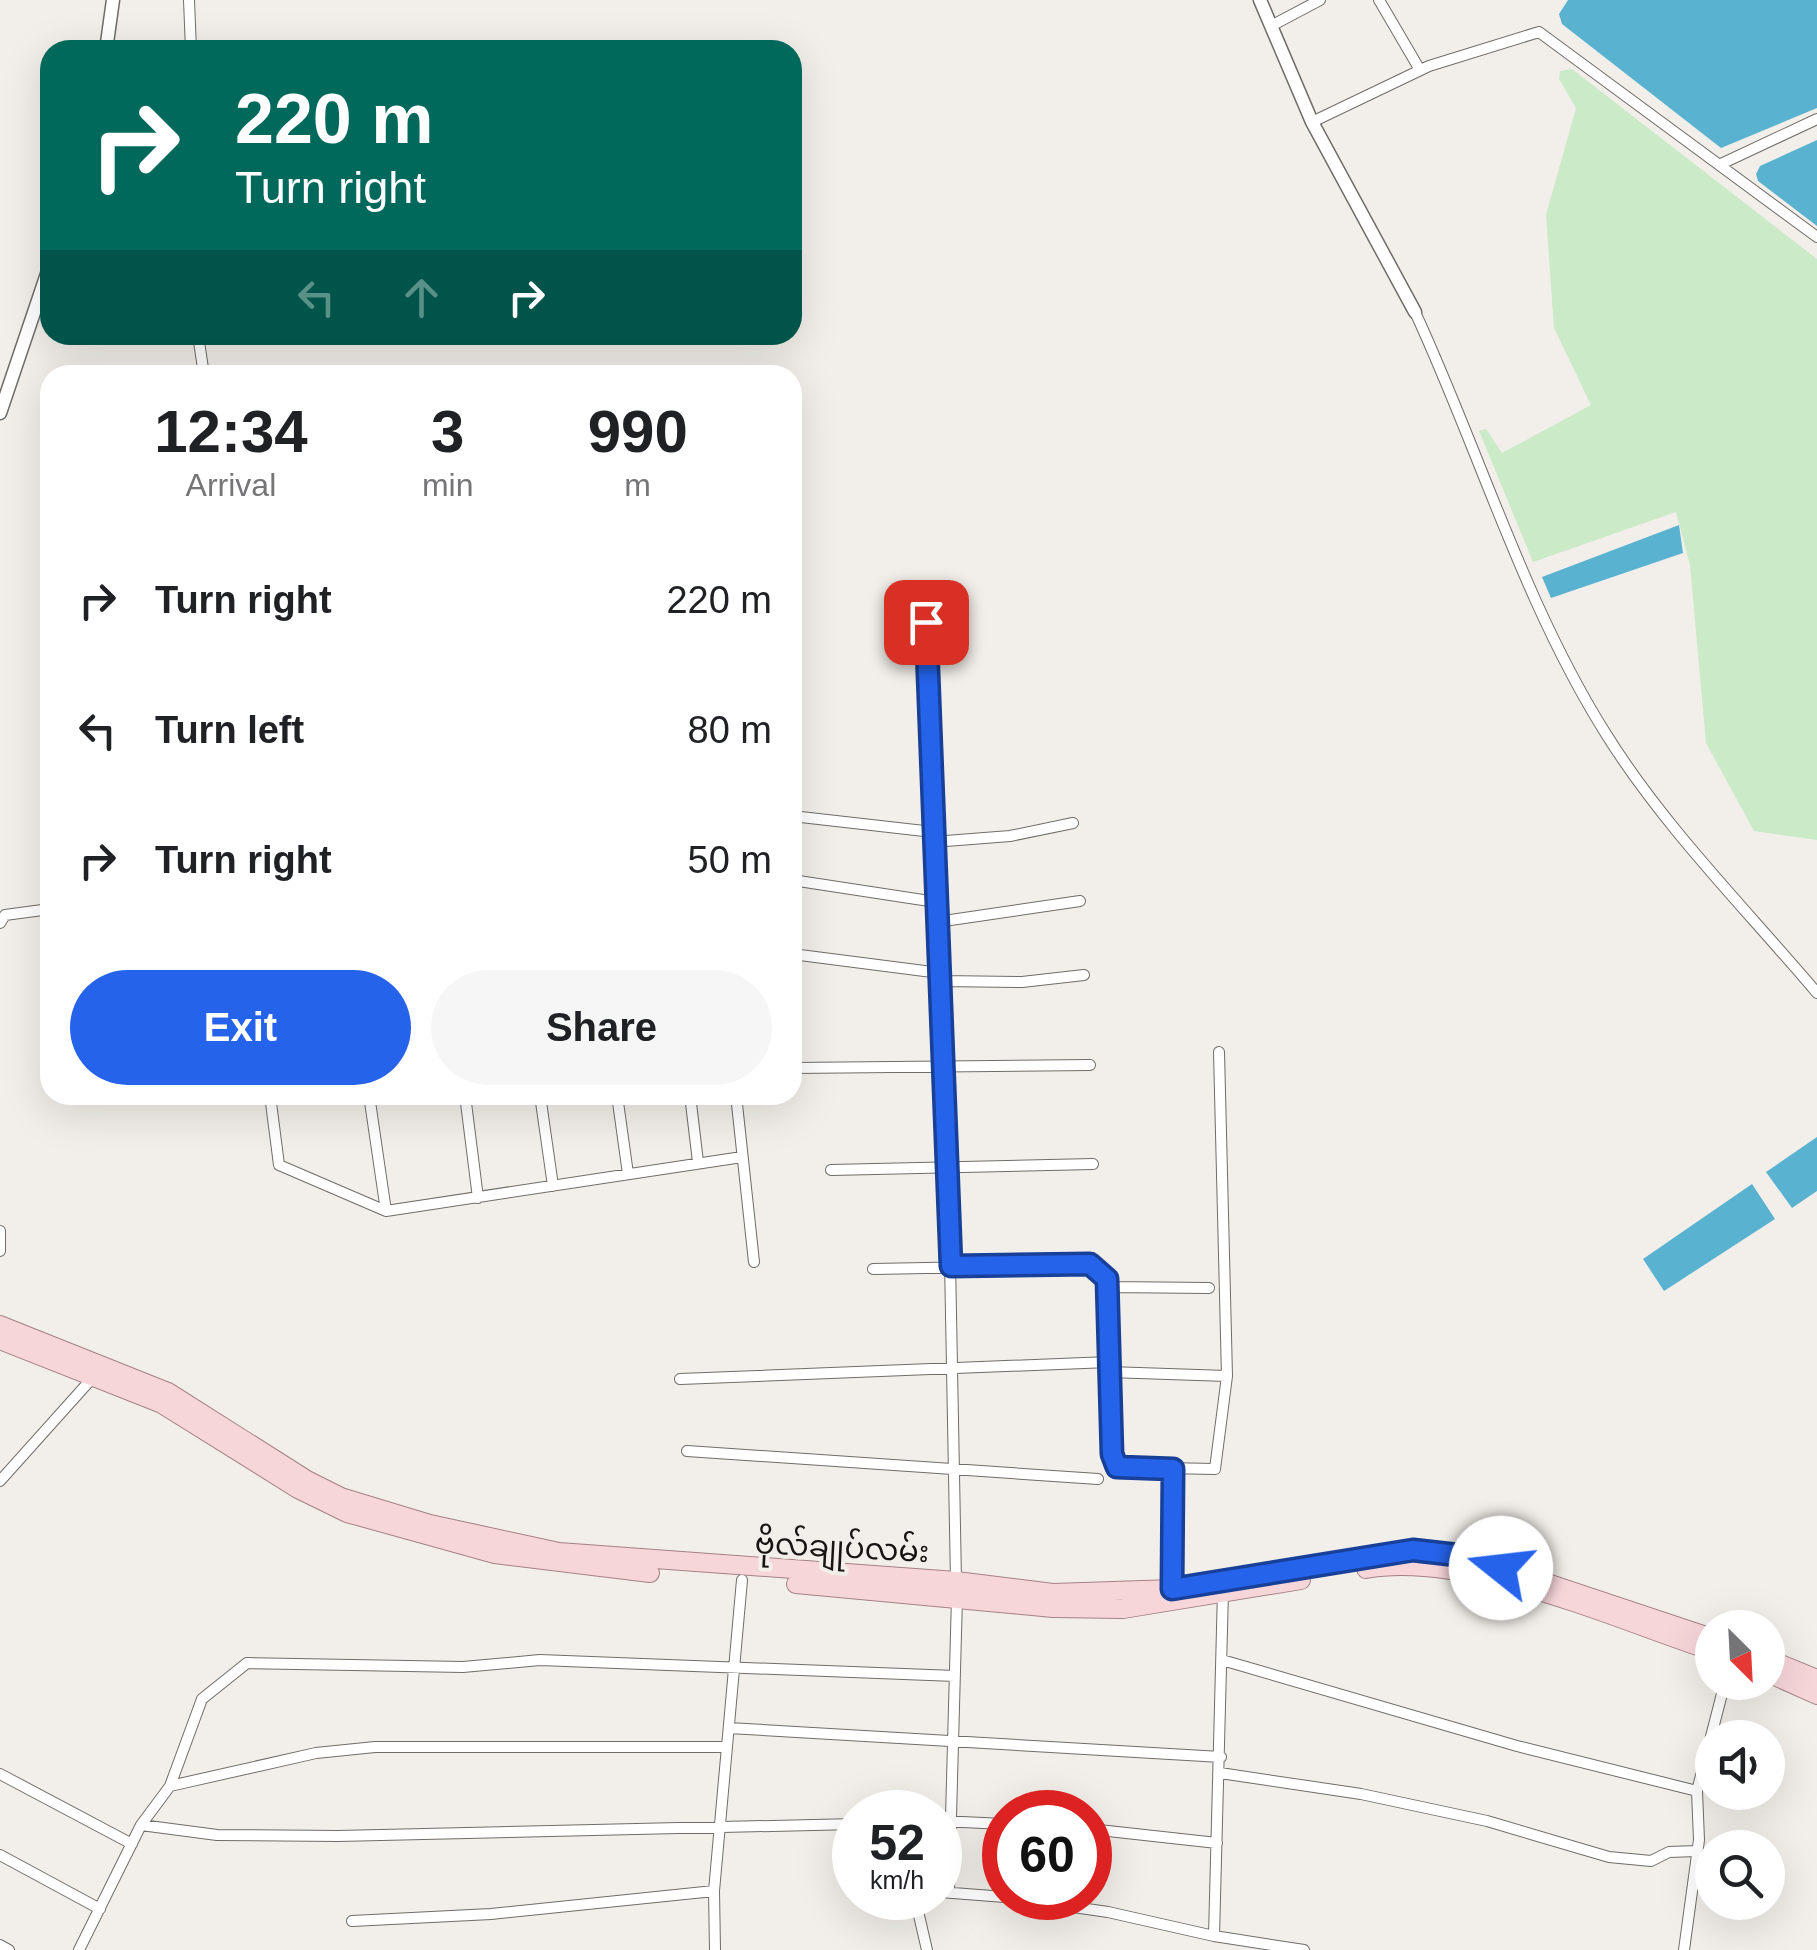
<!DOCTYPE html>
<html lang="en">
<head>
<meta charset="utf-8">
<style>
  body { margin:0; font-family:Helvetica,"Noto Sans Myanmar",sans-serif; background:#f6f6f6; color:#202124; height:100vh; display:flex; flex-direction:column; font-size:38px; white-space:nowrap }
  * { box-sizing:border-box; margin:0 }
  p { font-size:32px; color:#757577 }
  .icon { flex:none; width:55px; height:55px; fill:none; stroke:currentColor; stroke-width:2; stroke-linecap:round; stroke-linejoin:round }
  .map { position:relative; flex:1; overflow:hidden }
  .details { position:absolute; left:40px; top:365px; width:762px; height:740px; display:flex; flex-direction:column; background:#fff; border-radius:30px; box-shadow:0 10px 40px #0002 }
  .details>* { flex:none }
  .hud { position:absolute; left:40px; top:40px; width:762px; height:305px; border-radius:30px; box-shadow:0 10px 40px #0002; background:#00695c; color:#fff; overflow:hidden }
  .needle { width:65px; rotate:156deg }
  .fabs { position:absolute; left:1695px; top:1610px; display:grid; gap:20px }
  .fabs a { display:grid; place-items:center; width:90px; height:90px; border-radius:50%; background:#fff; box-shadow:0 10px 40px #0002; font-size:50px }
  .speed { position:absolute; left:832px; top:1790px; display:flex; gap:20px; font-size:50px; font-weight:700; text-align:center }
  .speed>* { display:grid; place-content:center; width:130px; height:130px; border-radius:50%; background:#fff; box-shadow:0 10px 40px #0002; line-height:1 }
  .speed small { font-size:25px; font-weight:400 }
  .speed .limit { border:15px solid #d22; background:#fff; color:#111 }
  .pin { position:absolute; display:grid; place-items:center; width:85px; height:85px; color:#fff; margin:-42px; border-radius:20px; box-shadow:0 5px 15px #0006 }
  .me { position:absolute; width:110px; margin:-55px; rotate:286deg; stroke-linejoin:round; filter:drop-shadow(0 0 8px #0008) }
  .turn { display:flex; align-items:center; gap:35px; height:210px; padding:0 30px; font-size:45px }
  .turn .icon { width:130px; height:130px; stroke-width:2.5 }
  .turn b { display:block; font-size:70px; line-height:85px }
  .lanes { display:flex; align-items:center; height:95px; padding:0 30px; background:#0003; justify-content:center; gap:50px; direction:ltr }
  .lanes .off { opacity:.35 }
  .eta { display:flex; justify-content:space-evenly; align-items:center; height:170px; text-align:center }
  .eta b { font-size:60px; font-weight:800; line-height:70px }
  .primary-button { display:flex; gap:20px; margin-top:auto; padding:20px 30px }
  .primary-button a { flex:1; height:115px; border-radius:60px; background:#2563eb; color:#fff; font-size:40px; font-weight:800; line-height:115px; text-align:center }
  .primary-button a+a { background:#f6f6f6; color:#202124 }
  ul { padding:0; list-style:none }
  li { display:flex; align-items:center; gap:30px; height:130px; padding:0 30px }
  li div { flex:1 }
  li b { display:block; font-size:38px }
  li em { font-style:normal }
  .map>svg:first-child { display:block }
  .green { fill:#caeac8 }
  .water { fill:#59b2cf }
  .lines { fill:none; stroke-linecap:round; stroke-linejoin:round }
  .minor-casing { stroke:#706d69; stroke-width:12 }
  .tertiary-casing { stroke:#706d69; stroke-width:15 }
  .primary-casing { stroke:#a58085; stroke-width:20 }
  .minor { stroke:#fff; stroke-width:10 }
  .tertiary { stroke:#fff; stroke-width:12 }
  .primary { stroke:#f7d6da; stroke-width:18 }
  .route-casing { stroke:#184099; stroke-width:25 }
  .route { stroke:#2563eb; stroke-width:18 }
  .labels { text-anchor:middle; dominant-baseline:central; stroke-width:8; stroke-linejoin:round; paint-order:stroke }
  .street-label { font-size:30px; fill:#171514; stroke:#f2efea }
</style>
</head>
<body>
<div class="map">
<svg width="1817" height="1950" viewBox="0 0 1817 1950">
  <rect width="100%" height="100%" fill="#f2efea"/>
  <path class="green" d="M1572 69 1817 259V840L1754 831 1706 743 1690 565 1676 512 1533 562 1479 431 1486 429 1502 453 1591 405 1554 328 1546 215 1576 108 1559 79 1560 71Z"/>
  <path class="water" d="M1568 0H1817V108L1721 148 1562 24 1559 14Z
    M1817 140V226L1758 181 1756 174 1760 166Z
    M1679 525 1683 553 1551 598 1542 577Z
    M1817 1137V1191L1792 1208 1766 1172Z
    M1752 1184 1775 1219 1664 1291 1643 1259Z"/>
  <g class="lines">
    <g class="minor-casing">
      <path id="minor" d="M189 0 191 50
        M1379 0 1420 70
        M1271 26 1320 0
        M1312 122 1429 66 1539 32 1817 237
        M1721 164 1817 119
        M1415 312C1479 450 1524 604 1606 734 1664 827 1746 909 1817 993
        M198 335 204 375
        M925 589 948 1154 956 1581
        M792 816 933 832
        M933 842 1010 836 1073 823
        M792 880 936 902
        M937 922 1080 901
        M0 923 5 915 50 909
        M792 954 940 973
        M940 981 1022 982 1084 975
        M792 1068 1090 1065
        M270 1095 279 1165 386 1211 742 1157
        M369 1095 386 1211
        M465 1095 478 1198
        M540 1095 553 1186
        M617 1095 628 1174
        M690 1095 698 1162
        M736 1095 754 1262
        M831 1170 1093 1164
        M0 1231V1251
        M873 1269 1090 1265 1107 1279 1109 1287V1362
        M1109 1287 1209 1288
        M1109 1372 1227 1376
        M680 1379 1109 1362 1112 1455 1117 1467 1215 1469 1227 1376 1219 1052
        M687 1451 1098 1479
        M0 1481 95 1375
        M1173 1589V1469
        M1223 1591 1214 1936 1304 1950
        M1222 1660 1517 1746 1697 1791
        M729 1728 1221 1757
        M1220 1773 1361 1794 1487 1821 1609 1857 1651 1861 1669 1852 1697 1851
        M0 1774 132 1844
        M170 1786 202 1699 247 1663 463 1667 540 1660 955 1676
        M940 1821 1005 1824
        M141 1825 217 1835 338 1836 855 1824
        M1090 1829 1217 1843
        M0 1855 100 1909
        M949 1890 957 1597
        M714 1891 715 1950
        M940 1892 1005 1897
        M915 1898 927 1950
        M1011 1898 1108 1912 1214 1936
        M352 1921 491 1914 714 1891 742 1580
        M0 1945 9 1950
        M79 1950 141 1825 170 1786 316 1753 375 1747H727
        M1684 1950 1699 1840 1697 1791 1725 1682"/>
    </g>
    <g class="tertiary-casing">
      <path id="tertiary" d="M1260 0 1312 122 1415 312
        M106 50 113 0
        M0 413 50 265"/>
    </g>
    <g class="primary-casing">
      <path id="primary" d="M0 1325 168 1392 307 1480 341 1497 430 1524 559 1552 956 1581 1053 1593 1173 1589 1413 1549 1466 1556 1712 1638
        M0 1340 162 1404 298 1489 347 1513 495 1554 650 1573
        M1366 1569C1466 1551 1615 1619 1712 1651
        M796 1584 1053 1608 1123 1609 1301 1580
        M1768 1659 1817 1679
        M1768 1673 1817 1695"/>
    </g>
    <use href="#minor" class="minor"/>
    <use href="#tertiary" class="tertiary"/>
    <use href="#primary" class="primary"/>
  </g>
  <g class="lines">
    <g class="route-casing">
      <path id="route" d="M926 622 951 1266 1090 1264 1107 1279 1112 1454 1117 1467 1173 1469 1172 1589 1413 1550 1466 1556 1501 1568"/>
    </g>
    <use href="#route" class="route"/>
  </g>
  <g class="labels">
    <g class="street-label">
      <text transform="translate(842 1547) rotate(3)">ဗိုလ်ချုပ်လမ်း</text>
    </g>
  </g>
</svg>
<div class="fabs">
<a><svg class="needle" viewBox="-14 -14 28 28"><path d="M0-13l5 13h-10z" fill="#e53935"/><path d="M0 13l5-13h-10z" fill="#757577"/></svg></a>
<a><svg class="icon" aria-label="sound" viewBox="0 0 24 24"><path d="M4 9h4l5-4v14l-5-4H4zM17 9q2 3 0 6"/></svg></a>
<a><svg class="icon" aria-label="search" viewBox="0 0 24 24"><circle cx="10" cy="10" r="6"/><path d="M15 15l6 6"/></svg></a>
</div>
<div class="speed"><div>52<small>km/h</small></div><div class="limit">60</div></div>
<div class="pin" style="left:926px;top:622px;background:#d93025"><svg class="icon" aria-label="arrive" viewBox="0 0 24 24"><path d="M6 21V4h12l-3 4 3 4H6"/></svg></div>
<svg class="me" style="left:1501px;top:1568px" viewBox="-20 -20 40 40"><circle r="19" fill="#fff"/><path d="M0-13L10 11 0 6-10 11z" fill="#2563eb"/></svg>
<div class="hud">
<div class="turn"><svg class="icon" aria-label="right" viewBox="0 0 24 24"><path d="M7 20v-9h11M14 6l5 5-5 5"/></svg><div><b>220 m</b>Turn right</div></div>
<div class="lanes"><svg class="icon off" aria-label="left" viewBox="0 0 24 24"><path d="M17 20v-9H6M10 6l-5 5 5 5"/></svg><svg class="icon off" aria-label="ahead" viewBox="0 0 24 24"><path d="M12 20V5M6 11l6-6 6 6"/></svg><svg class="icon" aria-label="right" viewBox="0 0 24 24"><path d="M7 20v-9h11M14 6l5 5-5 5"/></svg></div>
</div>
<section class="details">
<div class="eta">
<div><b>12:34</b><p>Arrival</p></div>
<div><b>3</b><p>min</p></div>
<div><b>990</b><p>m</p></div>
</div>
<ul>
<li><svg class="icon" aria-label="right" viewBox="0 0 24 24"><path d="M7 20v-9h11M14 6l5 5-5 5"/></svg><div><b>Turn right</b></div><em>220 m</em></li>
<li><svg class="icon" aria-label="left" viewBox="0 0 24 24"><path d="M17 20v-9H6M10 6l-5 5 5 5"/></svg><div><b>Turn left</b></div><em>80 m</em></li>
<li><svg class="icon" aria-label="right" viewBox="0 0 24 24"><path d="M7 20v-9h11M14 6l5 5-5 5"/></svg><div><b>Turn right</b></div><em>50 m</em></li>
</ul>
<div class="primary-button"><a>Exit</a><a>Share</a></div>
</section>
</div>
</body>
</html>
